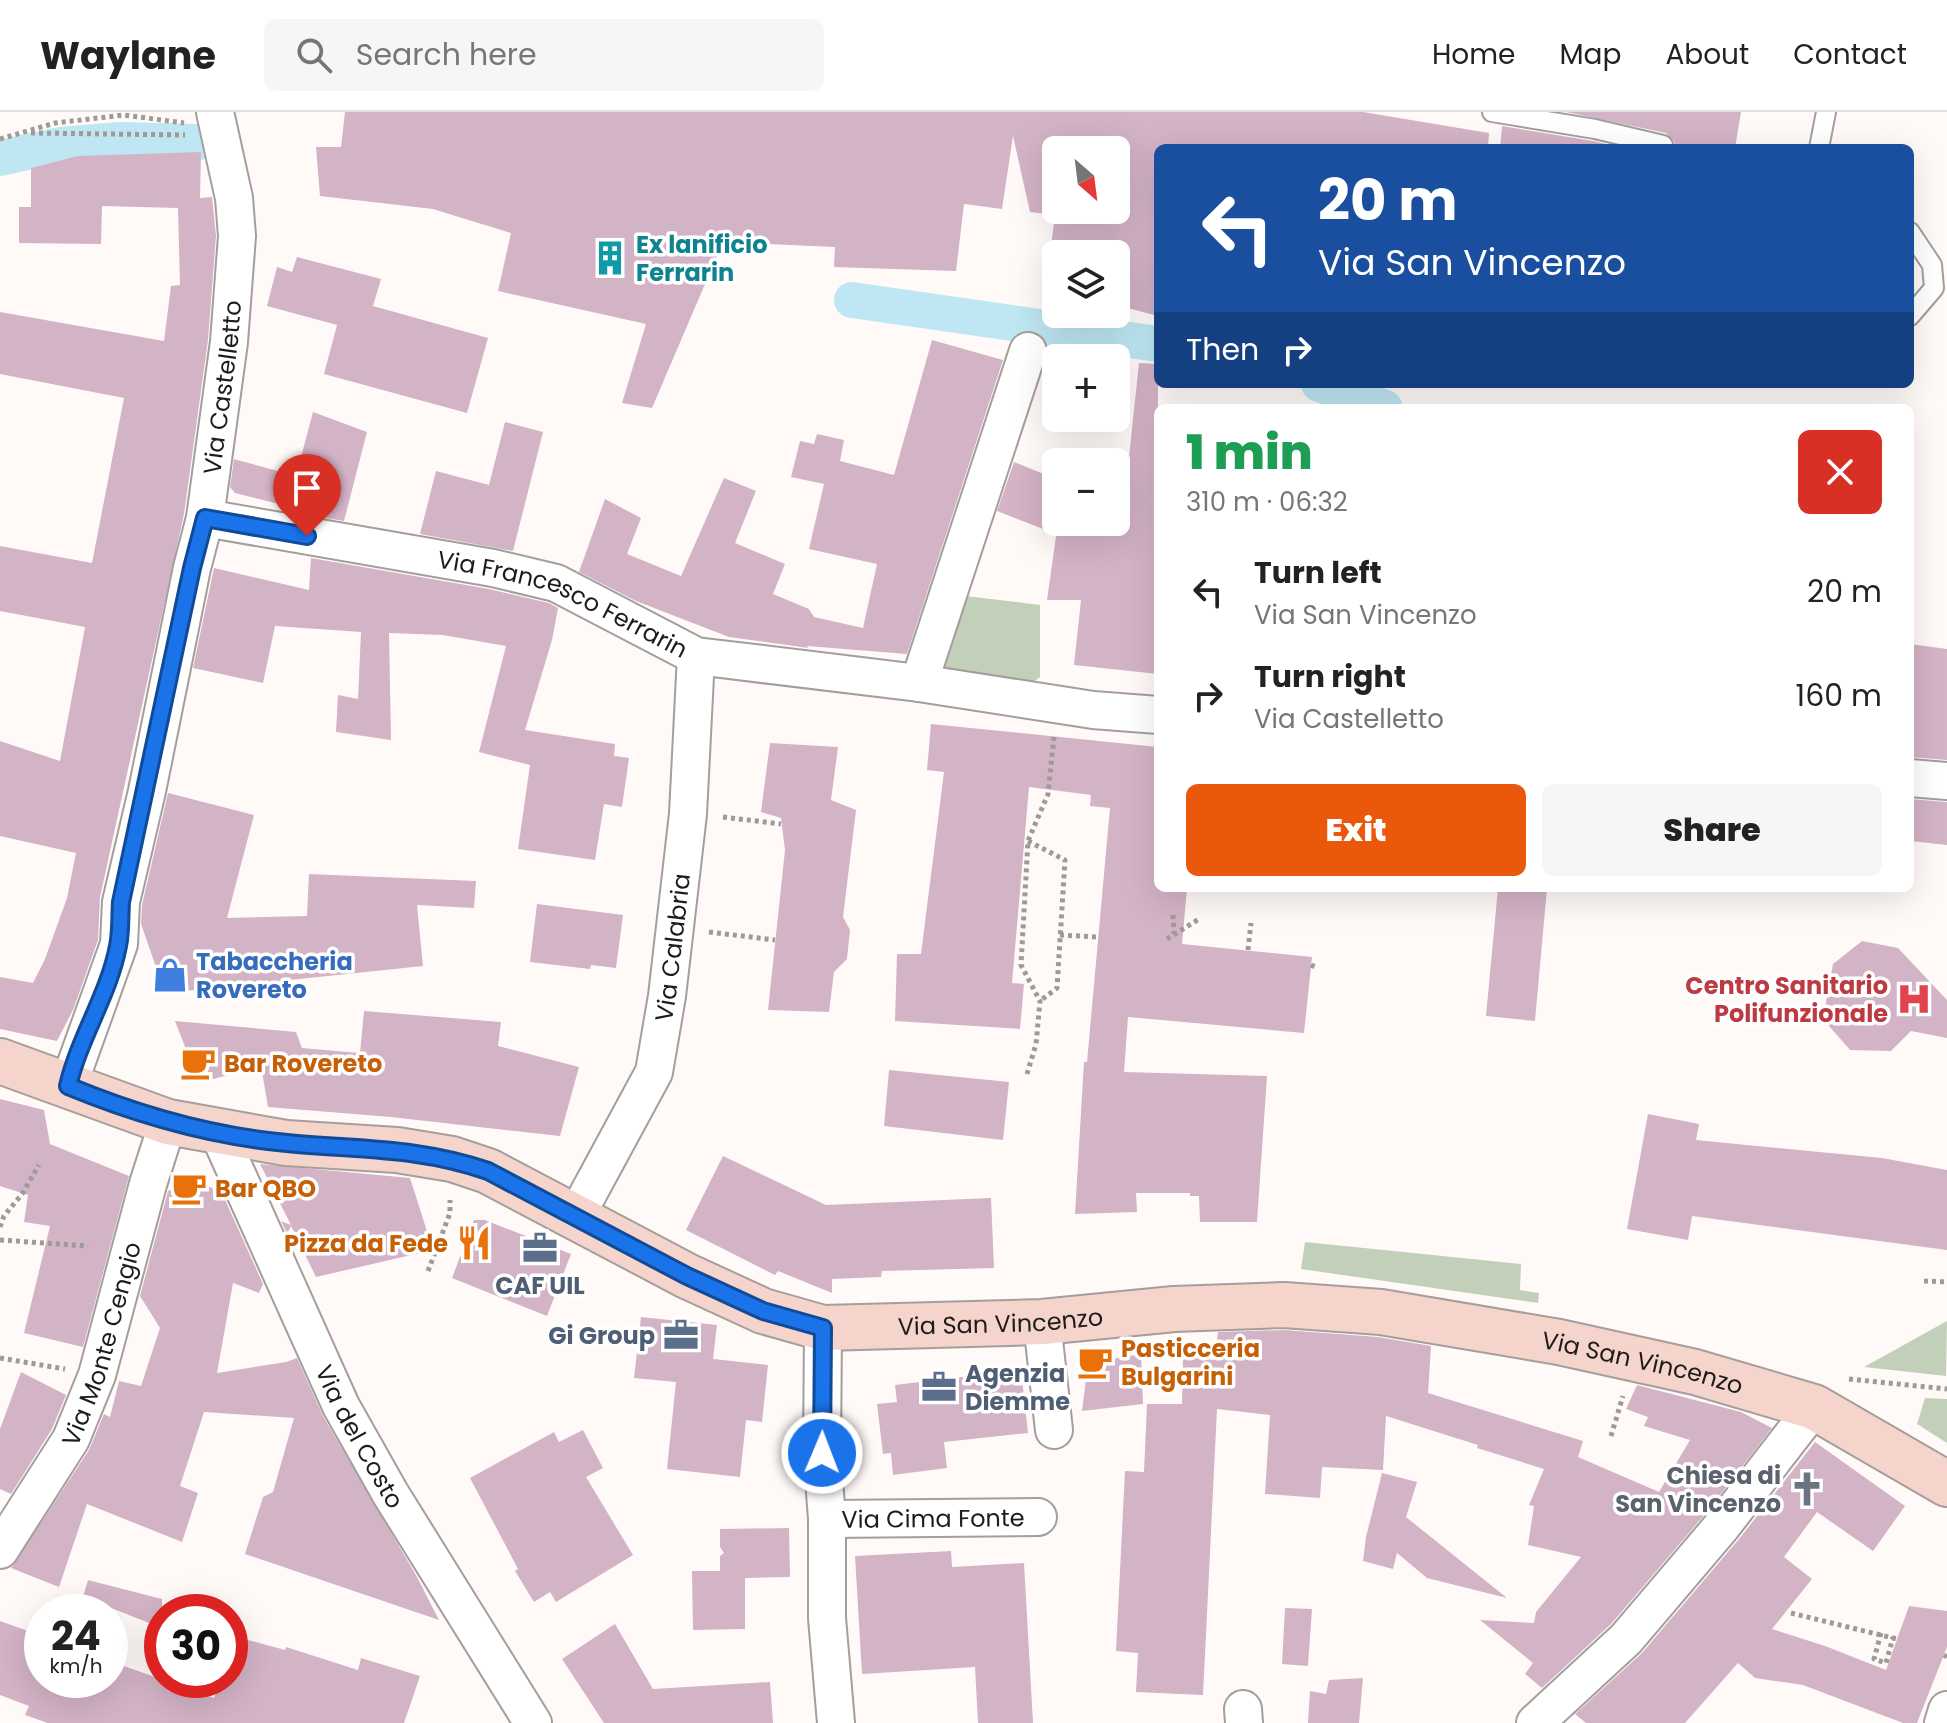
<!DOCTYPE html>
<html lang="en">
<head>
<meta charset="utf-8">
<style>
  body { margin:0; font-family:Poppins,sans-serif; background:#f6f6f6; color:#222; height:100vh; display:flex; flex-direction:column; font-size:30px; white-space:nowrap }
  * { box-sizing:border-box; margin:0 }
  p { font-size:26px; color:#767676 }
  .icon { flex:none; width:44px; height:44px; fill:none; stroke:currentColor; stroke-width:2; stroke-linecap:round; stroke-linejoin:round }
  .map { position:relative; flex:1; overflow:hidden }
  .side { position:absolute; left:1154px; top:292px; width:760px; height:488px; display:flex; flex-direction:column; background:#fff; border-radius:12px; box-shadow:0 8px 32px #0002 }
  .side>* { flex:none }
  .hud { position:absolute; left:1154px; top:32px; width:760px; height:244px; border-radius:12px; box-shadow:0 8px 32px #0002; background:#1a4fa0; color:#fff; overflow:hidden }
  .needle { width:52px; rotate:152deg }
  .controls { position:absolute; left:1042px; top:24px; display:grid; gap:16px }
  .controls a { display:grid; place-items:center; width:88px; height:88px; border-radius:12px; background:#fff; box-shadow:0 8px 32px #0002; font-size:40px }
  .speed { position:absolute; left:24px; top:1482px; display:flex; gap:16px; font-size:40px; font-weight:700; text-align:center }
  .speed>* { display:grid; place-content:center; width:104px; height:104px; border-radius:50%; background:#fff; box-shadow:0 8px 32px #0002; line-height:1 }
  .speed small { font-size:20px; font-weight:400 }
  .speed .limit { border:12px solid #d22; background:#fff; color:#111 }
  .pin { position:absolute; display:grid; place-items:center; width:68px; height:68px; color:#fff; margin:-82px -34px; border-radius:50% 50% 50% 0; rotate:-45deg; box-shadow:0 0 8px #0007 }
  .pin .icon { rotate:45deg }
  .me { position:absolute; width:88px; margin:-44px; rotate:1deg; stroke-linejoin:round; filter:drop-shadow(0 0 6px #0008) }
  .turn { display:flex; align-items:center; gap:28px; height:168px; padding:0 32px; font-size:36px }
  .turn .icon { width:104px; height:104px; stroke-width:2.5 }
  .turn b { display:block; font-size:56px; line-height:68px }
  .then { display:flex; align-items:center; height:76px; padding:0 32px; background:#0003; gap:16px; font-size:30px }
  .round { display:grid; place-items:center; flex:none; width:84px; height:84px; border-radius:12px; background:#f6f6f6 }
  .headline { display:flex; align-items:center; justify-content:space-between; height:136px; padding:0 32px }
  h1 { font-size:48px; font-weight:800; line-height:60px; color:#1e9e55 }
  .action { display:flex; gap:16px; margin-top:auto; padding:16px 32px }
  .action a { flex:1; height:92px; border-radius:12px; background:#ea580c; color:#fff; font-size:32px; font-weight:800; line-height:92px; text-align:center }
  .action a+a { background:#f6f6f6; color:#222 }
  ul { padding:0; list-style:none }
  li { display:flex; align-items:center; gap:24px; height:104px; padding:0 32px }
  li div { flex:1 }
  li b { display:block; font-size:30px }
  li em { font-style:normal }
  header { display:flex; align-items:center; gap:48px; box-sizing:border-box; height:112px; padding:0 40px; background:#fff; border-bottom:2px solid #e0e0e0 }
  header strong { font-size:38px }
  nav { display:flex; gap:44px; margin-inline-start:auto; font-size:28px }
  .search { width:560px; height:72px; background:#f6f6f6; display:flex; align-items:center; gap:20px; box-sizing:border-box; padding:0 28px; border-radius:12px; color:#767676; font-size:30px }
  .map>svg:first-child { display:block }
  .green { fill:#c2cfb9 }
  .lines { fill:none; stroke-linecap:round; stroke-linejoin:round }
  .canal { stroke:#bee6f3; stroke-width:36 }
  .building { fill:#d3b3c6; fill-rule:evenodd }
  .lane-casing { stroke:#a49e9c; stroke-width:22 }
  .street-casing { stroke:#a49e9c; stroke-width:40 }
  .secondary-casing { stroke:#a49e9c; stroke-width:48 }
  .path { stroke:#9e9a98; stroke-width:5; stroke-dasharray:4 4; stroke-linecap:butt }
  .lane { stroke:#fff; stroke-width:18 }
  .street { stroke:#fff; stroke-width:36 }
  .secondary { stroke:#f4d4cb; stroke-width:44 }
  .route-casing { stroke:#114b97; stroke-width:20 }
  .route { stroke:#1a73e8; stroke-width:14 }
  .labels { text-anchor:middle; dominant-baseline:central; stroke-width:7; stroke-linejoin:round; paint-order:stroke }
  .culture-label { font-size:24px; font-weight:bold; fill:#0d838f; stroke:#fff; text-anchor:start }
  .street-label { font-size:24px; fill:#1e1c1b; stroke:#fff }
  .shop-label { font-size:24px; font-weight:bold; fill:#366cbe; stroke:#fff; text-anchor:start }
  .health-label { font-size:24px; font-weight:bold; fill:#be3a42; stroke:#fff; text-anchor:end }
  .food-label { font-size:24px; font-weight:bold; fill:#c56008; stroke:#fff; text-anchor:start }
  .service-label { font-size:24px; font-weight:bold; fill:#4e5e75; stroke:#fff }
  .worship-label { font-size:24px; font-weight:bold; fill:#5b616d; stroke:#fff; text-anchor:end }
</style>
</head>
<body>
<header>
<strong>Waylane</strong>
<div class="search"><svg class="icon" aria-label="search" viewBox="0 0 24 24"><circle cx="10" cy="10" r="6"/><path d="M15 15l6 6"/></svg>Search here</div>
<nav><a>Home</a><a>Map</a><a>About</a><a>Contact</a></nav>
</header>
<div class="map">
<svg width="1947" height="1611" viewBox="0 0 1947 1611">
  <rect width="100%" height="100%" fill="#fffaf8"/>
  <path class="green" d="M957 483 1040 493V565L1028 574 938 562Z
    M1305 1130 1521 1152 1520 1178 1539 1181 1538 1191 1301 1157Z
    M1947 1209 1946 1264 1864 1255Z
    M1925 1286 1947 1287V1331L1917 1312Z"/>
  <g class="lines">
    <path class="canal" d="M0 46 60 33 120 28 199 30
      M852 188 1158 232
      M1319 272 1385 296"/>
  </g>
  <path class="building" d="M345 0H1363L1489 21 1488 36H1158V204L1116 193V142H1050L1055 103 1030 100 1013 24 1002 97 964 92 956 159 834 155 835 135 723 130 652 296 622 291 646 212 498 179 511 121 433 97 320 84 316 35H341ZM1056 38H1116V98H1056Z
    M1566 0H1741L1735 36H1675L1674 29 1666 21Z
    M1502 14 1593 29 1623 36H1500Z
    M201 40 200 86 212 85 216 124 208 228 184 402 100 785 98 828 73 898 57 929 0 917V865L33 871 45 847 67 786 76 741 0 724V629L60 649 85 515 0 499V434L92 451 124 286 0 262V200L164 229 171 174 180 173 178 96 102 94 101 132 19 131V95H31V56L78 44Z
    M297 145 381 167 373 194 488 226 467 301 324 262 337 213 267 194 277 155 292 160Z
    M932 228 1003 248 907 542 807 534 808 536 729 525 636 489 579 460 605 387 641 406 627 442 681 464 724 366 756 379 735 431 785 452 773 482 809 497 814 505 863 516 877 452 809 437 824 372 791 365 800 329 814 332 817 322 844 328 840 349 894 363Z
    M1139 251 1158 252V562L1074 553 1081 488H1047L1058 410 1122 411Z
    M313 300 367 320 344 409 315 404V401L235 381 230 375 234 347 296 364Z
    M505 310 543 320 513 439 420 422 436 359 489 373Z
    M1014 350 1056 367V422L997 399Z
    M311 446 489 477 549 491 558 496 552 528 525 618 615 632 614 644 629 646 622 695 604 692 595 748 518 737 530 653 479 640 506 534 443 523 389 521 391 628 336 620 338 583 358 587 361 520 275 514 263 571 193 556 214 456 309 478Z
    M1910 532 1947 537V648L1910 645Z
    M931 612 1158 635V776H1187L1182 832 1312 845 1304 921 1128 905 1124 960 1267 964 1257 1110H1200L1199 1084H1190V1081H1136L1137 1100 1075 1102 1084 950H1087L1110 696 1090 694 1091 683 1029 675 1012 871 1024 872 1020 917 895 909 897 842H921L944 660 927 658Z
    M770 631 838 635 831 688 856 698 843 805 850 818 847 847 834 860 829 900 768 898 785 738 781 706 761 700Z
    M168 681 254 703 227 806 307 804 309 762 476 769 474 796 417 793 423 854 165 881 141 812 142 793Z
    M1910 687 1947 690V733L1910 729Z
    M1498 776H1547L1535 909 1486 904Z
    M537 792 623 803 616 856 591 853 590 857 530 850Z
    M1862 829 1898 836 1947 888V926L1911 919 1891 939 1850 938 1823 907 1833 852Z
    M364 899 501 910 498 934 579 955 560 1024 391 1005 268 995 261 954 199 971 175 909 296 920 302 936 360 941Z
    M889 958 1009 970 1003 1028 884 1014Z
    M0 987 44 998 50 1032 129 1064 83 1235 24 1221 50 1114 24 1110 28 1083 0 1074Z
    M1648 1002 1699 1012 1696 1028 1882 1046 1947 1058V1138L1692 1104 1688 1128 1627 1117Z
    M723 1044 826 1093 991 1086 994 1156 882 1159 881 1165 832 1167V1181L778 1159 775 1163 686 1118Z
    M260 1052 410 1066 433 1138 316 1165 291 1114 287 1122 281 1109 291 1113Z
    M191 1066 222 1081 263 1172 259 1181 233 1171 217 1261 286 1250 297 1246 323 1304 417 1465 439 1508 245 1442 263 1385 273 1380 294 1306 204 1300 180 1374 198 1381 182 1430 87 1392 59 1475 11 1456 89 1338 104 1302 110 1305 119 1269 141 1274 160 1216 140 1184 168 1079Z
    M474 1108H485L571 1142 547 1204 452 1166Z
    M641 1205 717 1213 713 1247 768 1253 762 1310 746 1308 740 1365 667 1357 676 1270 634 1266Z
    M1284 1218 1378 1225 1431 1234 1428 1281 1583 1329 1578 1345 1659 1380 1690 1328 1644 1314 1648 1305 1626 1297 1637 1273 1741 1300 1772 1316 1706 1401 1611 1512 1542 1576 1525 1562 1533 1551 1480 1508 1534 1511 1536 1500 1581 1445 1528 1433 1534 1394 1529 1393 1544 1357 1477 1336 1478 1333 1386 1304 1383 1358 1322 1355 1320 1386 1265 1382 1270 1303 1217 1297 1203 1583 1136 1580 1138 1541 1116 1539 1125 1359 1144 1360 1147 1292H1182L1183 1244 1214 1248 1218 1220Z
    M1141 1242 1143 1292 1082 1299 1088 1251Z
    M1021 1258 1028 1321 944 1330 947 1356 893 1363 891 1341 883 1342 877 1292 897 1290 895 1273Z
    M21 1260 66 1283 52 1317 11 1382 0 1377V1317Z
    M583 1318 603 1356 586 1365 633 1443 556 1490 550 1480 534 1490 515 1459 518 1457 470 1366 554 1320 559 1330Z
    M1815 1330 1905 1394 1873 1439 1817 1400 1784 1445 1812 1467 1772 1517 1825 1534 1886 1558 1909 1494 1947 1499V1535L1917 1611H1903L1803 1573 1755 1566 1738 1551 1685 1611H1586L1575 1602 1642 1541 1739 1427Z
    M1382 1361 1417 1370 1406 1405 1507 1486 1427 1466 1397 1441 1393 1457 1363 1449 1366 1425Z
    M789 1416 790 1465 745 1466V1517L693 1518 692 1459H720V1444L724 1441 720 1435V1417Z
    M951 1439 952 1455 1024 1451 1033 1611H978L975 1555 862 1562 855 1444Z
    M88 1468 162 1487V1516L83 1485Z
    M1285 1496 1312 1497 1308 1554 1282 1552Z
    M0 1509 42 1524V1568H110V1549L214 1586 221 1568H230V1544L237 1525 285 1538 286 1535 358 1558 361 1546 420 1564 404 1611H48L25 1603 29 1594 0 1583Z
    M615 1512 653 1577 770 1570 773 1611H604L562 1547Z
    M1363 1566 1359 1611H1308L1310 1579 1326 1582 1329 1568Z"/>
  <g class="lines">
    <g class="lane-casing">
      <path id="lane" d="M1492 0 1595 17 1663 33
        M1819 36 1826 0
        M1910 120 1932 153 1934 176 1910 204"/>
    </g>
    <g class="street-casing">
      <g id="street">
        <path id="s1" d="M205 406 493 456 556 471 696 544 919 571 1093 598 1158 603"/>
        <path d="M919 571 1028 239"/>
        <path d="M1910 666 1947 669"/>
        <path id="s2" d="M68 974 119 832 121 790 147 679 192 456 205 406 229 230 237 124 234 86 215 0"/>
        <path id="s3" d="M218 1020 341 1294 390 1381 533 1611"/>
        <path id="s4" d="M575 1106 654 960 667 884 688 702 696 544"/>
        <path d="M1042 1210 1054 1318"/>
        <path d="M823 1216 822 1341 827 1407V1506L836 1611"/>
        <path id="s5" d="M827 1407 1038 1405"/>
        <path id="s6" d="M0 1438 71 1327 97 1263 148 1072 168 1010"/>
        <path d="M1243 1597 1244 1611"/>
        <path d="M1535 1611 1626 1527 1722 1414 1814 1295"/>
        <path d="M1943 1611 1947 1598"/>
      </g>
    </g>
    <g class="secondary-casing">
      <g id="secondary">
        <path id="s7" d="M0 949 168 1010 286 1031 397 1038 452 1047 488 1059 687 1164 763 1199 823 1216 1042 1210 1174 1197 1284 1193 1381 1200 1559 1230 1695 1260 1814 1295 1947 1372"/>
      </g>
    </g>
    <path class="path" d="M31 21 185 23
      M0 27 55 11 124 3 184 11
      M723 705 781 712
      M1028 729 1065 748 1057 876 1040 889
      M1173 803 1174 822
      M709 820 775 828
      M1060 823 1098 825
      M1167 827 1199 807
      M1248 838 1251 811
      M1311 853 1315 855
      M1027 962 1036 932 1040 889 1021 853 1028 729 1048 682 1054 625
      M0 1115 4 1104 22 1082 39 1053
      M0 1128 88 1134
      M428 1159 450 1101V1088
      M1924 1169 1947 1170
      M0 1246 65 1257
      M1849 1267 1947 1277
      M1611 1324 1623 1284
      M1791 1501 1897 1527
      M1881 1521 1874 1547 1886 1551 1893 1525
      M1944 1543 1947 1545"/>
    <use href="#lane" class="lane"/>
    <use href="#street" class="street"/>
    <use href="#secondary" class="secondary"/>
  </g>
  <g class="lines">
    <g class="route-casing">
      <path id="route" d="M307 424 205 406 192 456 121 790C120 804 121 820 118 834 109 882 79 926 68 974 138 1003 211 1024 287 1031 358 1038 419 1035 488 1059L687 1164 763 1199 823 1216 822 1341"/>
    </g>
    <use href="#route" class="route"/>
  </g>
  <defs>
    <g id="building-bare" transform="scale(2.76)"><path d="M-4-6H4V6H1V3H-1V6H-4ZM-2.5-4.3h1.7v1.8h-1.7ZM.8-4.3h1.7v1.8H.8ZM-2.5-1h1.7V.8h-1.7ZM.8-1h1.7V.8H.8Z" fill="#0f9aa8" stroke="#fff" stroke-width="2.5" paint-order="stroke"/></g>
    <g id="shop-bare" transform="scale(2.76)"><path d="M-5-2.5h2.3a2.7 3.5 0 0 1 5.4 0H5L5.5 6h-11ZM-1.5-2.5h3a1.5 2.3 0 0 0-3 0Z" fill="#3f7fe0" stroke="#fff" stroke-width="2.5" paint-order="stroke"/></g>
    <g id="hospital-bare" transform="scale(2.76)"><path d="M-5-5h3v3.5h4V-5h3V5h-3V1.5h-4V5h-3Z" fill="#e0444e" stroke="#fff" stroke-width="2.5" paint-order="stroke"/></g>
    <g id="cafe-bare" transform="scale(2.76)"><path d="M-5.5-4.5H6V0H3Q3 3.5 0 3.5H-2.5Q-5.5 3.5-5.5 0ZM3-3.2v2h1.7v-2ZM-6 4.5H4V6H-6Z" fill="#e8710a" stroke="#fff" stroke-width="2.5" paint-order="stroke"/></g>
    <g id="restaurant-bare" transform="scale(2.76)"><path d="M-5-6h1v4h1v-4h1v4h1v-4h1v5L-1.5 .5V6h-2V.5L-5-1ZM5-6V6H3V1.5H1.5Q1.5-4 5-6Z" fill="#e8710a" stroke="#fff" stroke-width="2.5" paint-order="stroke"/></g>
    <g id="office-bare" transform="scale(2.76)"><path d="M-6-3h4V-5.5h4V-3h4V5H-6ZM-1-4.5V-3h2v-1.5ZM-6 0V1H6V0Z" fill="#5c6f8a" stroke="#fff" stroke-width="2.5" paint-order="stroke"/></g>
    <g id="church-bare" transform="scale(2.76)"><path d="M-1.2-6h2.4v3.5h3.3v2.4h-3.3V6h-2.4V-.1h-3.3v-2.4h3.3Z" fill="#6b7280" stroke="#fff" stroke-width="2.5" paint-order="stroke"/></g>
  </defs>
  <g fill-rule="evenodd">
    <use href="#building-bare" x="610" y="146"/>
    <use href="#shop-bare" x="170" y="863"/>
    <use href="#hospital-bare" x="1914" y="887"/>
    <use href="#cafe-bare" x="198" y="951"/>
    <use href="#cafe-bare" x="189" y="1076"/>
    <use href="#restaurant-bare" x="474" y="1131"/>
    <use href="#office-bare" x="540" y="1136"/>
    <use href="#office-bare" x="681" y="1223"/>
    <use href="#cafe-bare" x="1095" y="1250"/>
    <use href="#office-bare" x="939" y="1275"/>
    <use href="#church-bare" x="1807" y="1377"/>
  </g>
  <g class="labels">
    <g class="culture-label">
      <text x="636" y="132">Ex lanificio<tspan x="636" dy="28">Ferrarin</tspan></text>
    </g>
    <g class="street-label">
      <text stroke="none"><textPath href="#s2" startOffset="718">Via Castelletto</textPath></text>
      <text stroke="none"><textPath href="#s1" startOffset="370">Via Francesco Ferrarin</textPath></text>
      <text stroke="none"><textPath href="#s4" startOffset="292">Via Calabria</textPath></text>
      <text stroke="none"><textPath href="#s7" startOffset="1052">Via San Vincenzo</textPath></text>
      <text stroke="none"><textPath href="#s6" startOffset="232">Via Monte Cengio</textPath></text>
      <text stroke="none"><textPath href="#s7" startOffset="1700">Via San Vincenzo</textPath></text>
      <text stroke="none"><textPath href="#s3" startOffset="336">Via del Costo</textPath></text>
      <text stroke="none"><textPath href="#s5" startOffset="106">Via Cima Fonte</textPath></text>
    </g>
    <g class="shop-label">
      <text x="196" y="849">Tabaccheria<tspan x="196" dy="28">Rovereto</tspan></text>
    </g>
    <g class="health-label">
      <text x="1888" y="873">Centro Sanitario<tspan x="1888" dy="28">Polifunzionale</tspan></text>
    </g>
    <g class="food-label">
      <text x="224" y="951">Bar Rovereto</text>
      <text x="215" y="1076">Bar QBO</text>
      <text x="448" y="1131" text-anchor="end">Pizza da Fede</text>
      <text x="1121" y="1236">Pasticceria<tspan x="1121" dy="28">Bulgarini</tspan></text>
    </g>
    <g class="service-label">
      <text x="540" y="1173">CAF UIL</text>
      <text x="655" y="1223" text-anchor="end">Gi Group</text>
      <text x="965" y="1261" text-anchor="start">Agenzia<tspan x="965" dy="28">Diemme</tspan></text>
    </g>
    <g class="worship-label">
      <text x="1781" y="1363">Chiesa di<tspan x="1781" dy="28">San Vincenzo</tspan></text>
    </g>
  </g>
</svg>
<div class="controls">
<a><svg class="needle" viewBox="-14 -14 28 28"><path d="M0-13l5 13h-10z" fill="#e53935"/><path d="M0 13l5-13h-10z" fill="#767676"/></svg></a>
<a><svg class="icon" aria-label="layers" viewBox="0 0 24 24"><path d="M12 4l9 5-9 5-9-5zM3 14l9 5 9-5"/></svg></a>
<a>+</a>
<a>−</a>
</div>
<div class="speed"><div>24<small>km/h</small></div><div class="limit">30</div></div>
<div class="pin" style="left:307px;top:424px;background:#d93025"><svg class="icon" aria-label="arrive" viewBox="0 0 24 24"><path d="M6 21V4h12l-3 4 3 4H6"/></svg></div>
<svg class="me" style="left:822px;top:1341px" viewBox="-20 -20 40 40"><circle r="17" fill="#1a73e8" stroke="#fff" stroke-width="3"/><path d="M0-11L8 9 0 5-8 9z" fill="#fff"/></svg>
<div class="hud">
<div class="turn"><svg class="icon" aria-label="left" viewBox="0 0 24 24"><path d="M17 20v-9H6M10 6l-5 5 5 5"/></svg><div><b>20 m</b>Via San Vincenzo</div></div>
<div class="then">Then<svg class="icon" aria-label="right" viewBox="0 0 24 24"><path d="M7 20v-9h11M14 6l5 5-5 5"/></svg></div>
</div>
<section class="side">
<div class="headline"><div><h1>1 min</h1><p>310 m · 06:32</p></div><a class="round" style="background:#d93025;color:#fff"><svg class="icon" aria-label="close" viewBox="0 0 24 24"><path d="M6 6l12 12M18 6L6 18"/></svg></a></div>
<ul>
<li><svg class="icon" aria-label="left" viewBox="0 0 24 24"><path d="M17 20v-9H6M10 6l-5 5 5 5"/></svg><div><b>Turn left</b><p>Via San Vincenzo</p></div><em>20 m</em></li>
<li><svg class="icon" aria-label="right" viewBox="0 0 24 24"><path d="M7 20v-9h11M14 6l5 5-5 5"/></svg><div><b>Turn right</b><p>Via Castelletto</p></div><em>160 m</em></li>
</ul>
<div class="action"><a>Exit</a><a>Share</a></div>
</section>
</div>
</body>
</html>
